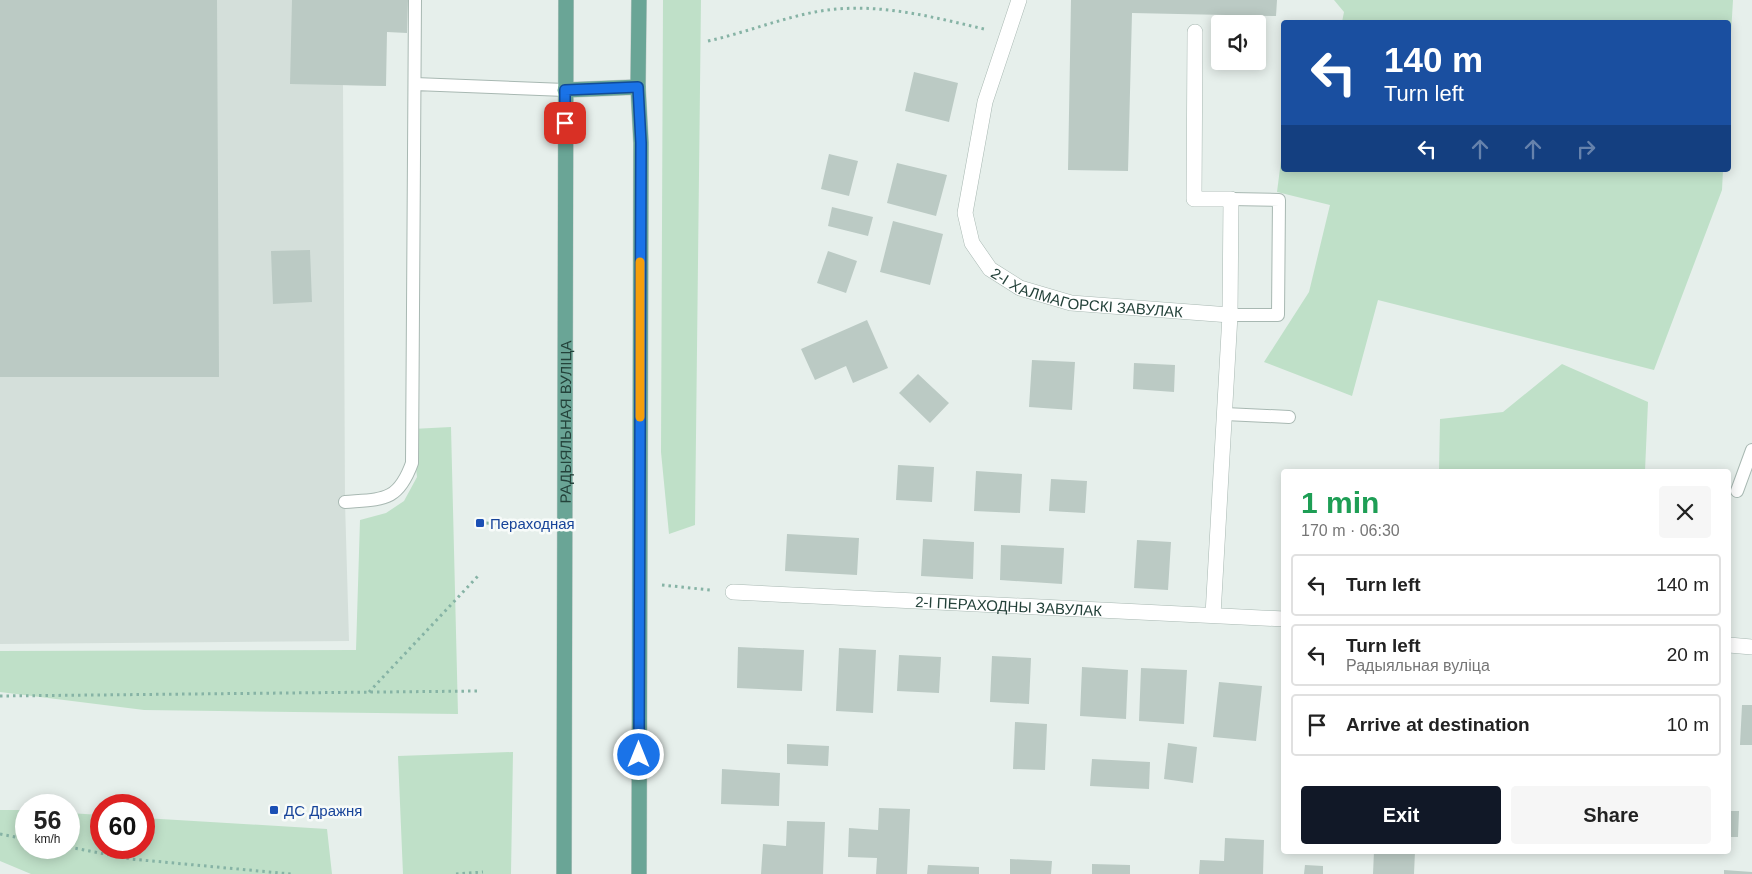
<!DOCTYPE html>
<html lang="en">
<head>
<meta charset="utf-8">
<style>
  body { margin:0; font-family:Helvetica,sans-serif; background:#f6f6f6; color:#222; height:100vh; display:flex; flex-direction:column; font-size:19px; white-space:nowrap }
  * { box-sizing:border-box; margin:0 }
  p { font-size:16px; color:#767676 }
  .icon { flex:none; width:28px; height:28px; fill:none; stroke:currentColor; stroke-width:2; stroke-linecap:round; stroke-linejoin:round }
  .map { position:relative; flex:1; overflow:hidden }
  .sheet { position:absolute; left:1281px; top:469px; width:450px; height:385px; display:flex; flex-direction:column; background:#fff; border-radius:5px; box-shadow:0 2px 12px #0003 }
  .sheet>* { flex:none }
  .guide { position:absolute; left:1281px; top:20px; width:450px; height:152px; border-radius:5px; box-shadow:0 2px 12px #0003; background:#1a4fa0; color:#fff; overflow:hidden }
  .fabs { position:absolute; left:1211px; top:15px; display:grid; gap:10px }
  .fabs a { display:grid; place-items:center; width:55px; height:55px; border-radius:5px; background:#fff; box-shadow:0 2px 12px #0003; font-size:25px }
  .speed { position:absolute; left:15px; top:794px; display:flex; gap:10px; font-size:25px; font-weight:700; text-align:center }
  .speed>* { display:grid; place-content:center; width:65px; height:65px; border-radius:50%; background:#fff; box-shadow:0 2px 12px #0003; line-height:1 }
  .speed small { font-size:12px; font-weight:400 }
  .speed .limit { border:8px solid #d22; background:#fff; color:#111 }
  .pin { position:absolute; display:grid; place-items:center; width:42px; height:42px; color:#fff; margin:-21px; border-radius:10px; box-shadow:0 2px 8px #0006 }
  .me { position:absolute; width:55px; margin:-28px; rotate:0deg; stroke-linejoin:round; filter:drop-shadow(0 0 4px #0008) }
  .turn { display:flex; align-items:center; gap:18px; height:105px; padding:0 20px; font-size:22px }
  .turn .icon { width:65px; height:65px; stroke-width:2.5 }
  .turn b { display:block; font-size:35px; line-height:42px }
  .lanes { display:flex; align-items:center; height:48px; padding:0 20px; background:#0003; justify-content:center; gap:25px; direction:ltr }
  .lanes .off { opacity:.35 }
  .round { display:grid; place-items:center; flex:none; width:52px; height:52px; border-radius:5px; background:#f6f6f6 }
  .head { display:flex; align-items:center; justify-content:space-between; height:85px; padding:0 20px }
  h1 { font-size:30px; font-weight:600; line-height:38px; color:#1e9e55 }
  .button { display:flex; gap:10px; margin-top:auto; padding:10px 20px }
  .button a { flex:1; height:58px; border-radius:5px; background:#111827; color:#fff; font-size:20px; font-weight:600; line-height:58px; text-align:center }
  .button a+a { background:#f6f6f6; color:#222 }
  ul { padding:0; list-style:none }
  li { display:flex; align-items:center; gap:15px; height:62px; margin:0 10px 8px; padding:0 10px; border:2px solid #e0e0e0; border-radius:5px }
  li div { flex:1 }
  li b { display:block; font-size:19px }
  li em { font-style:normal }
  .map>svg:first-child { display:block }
  .built { fill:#d4dfda }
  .green { fill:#bfe0c8 }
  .building { fill:#bbcac4 }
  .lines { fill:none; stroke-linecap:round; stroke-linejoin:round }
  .lane-casing { stroke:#a8b8b2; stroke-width:14 }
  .street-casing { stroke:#a8b8b2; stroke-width:16 }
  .primary-casing { stroke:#c2cac8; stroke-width:16 }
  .path { stroke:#86b3a5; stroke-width:3; stroke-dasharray:2.5 4; stroke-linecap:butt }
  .lane { stroke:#fff; stroke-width:12 }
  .street { stroke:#fff; stroke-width:15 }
  .primary { stroke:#6aa596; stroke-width:15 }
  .route-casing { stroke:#114b97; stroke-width:12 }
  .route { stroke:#1a73e8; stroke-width:9 }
  .slow { stroke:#f59e0b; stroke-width:9 }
  .transit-dot { fill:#1a4fb4; stroke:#f7fbf9; stroke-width:2 }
  .labels { text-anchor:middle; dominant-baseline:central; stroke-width:5; stroke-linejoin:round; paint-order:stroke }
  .street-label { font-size:15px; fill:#24423a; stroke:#f7fbf9 }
  .transit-label { font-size:15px; fill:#164399; stroke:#f7fbf9; text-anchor:start }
</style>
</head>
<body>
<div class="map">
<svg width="1752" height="874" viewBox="0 0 1752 874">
  <rect width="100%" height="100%" fill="#e6efeb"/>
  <path class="built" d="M0 0H386V86L343 85 345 502 349 641 0 644Z"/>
  <path class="green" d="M663 0H701L695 525 669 534 661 452Z
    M1334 0H1733L1729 67V22H1342L1344 12Z
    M1284 137V170H1723L1722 190 1654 370 1378 300 1352 396 1264 362 1309 292 1330 205 1277 192Z
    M1562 364 1648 402 1645 471H1439L1440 419 1503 412Z
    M451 427 458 714 144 710 0 692V651L356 650 360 520 386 513 404 501 417 477 412 429Z
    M513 752 511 874H403L398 756Z
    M0 810H26V848H69V813L101 815V848H144V818L327 829 332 874H31L0 861Z"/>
  <path class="building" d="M0 0H217L219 377H0Z
    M292 0H408L407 33 387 32 386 86 290 84Z
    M1071 0H1277L1276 16 1132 13 1128 171 1068 170Z
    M914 72 958 83 949 122 905 111Z
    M829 154 858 161 849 196 821 189Z
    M897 163 947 175 936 216 887 203Z
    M832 207 873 217 868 236 828 226Z
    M893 221 943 234 930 285 880 272Z
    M310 250 312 302 273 304 271 251Z
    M828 251 857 261 846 293 817 283Z
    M867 320 888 368 853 383 846 366 815 380 801 349Z
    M1032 360 1075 362 1072 410 1029 407Z
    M1134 363 1175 365 1174 392 1133 389Z
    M918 374 949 403 930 423 899 393Z
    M898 465 934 467 932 502 896 500Z
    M976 471 1022 474 1020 513 974 511Z
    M1051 479 1087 481 1085 513 1049 511Z
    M787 534 859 538 857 575 785 571Z
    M923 539 974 542 973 579 921 576Z
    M1137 540 1171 542 1168 590 1134 588Z
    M1001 545 1064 548 1062 584 1000 580Z
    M738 647 804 650 802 691 737 688Z
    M839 648 876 650 873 713 836 711Z
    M899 655 941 657 939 693 897 691Z
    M992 656 1031 658 1029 704 990 702Z
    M1082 667 1128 670 1126 719 1080 716Z
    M1141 668 1187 670 1184 724 1139 721Z
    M1219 682 1262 686 1256 741 1213 737Z
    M1742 705H1752V745H1740Z
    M1015 722 1047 724 1045 770 1013 769Z
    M1168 743 1197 747 1193 783 1164 779Z
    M787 744 829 746 828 766 787 764Z
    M1092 759 1150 762 1149 789 1090 786Z
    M722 769 780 773 779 806 721 804Z
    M879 808 910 809 907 874H876L877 858 848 857 849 828 878 830Z
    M1729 811H1739L1738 837H1729Z
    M787 821 825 822 823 874H761L763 844 786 846Z
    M1225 838 1264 840 1263 874H1199L1200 860 1224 861Z
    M1374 851H1415L1414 874H1373Z
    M1010 859 1052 861 1051 874H1010Z
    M1092 864 1130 865V874H1092Z
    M928 865 979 867V874H927Z
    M1305 865 1323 866V874H1304Z
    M1724 870 1752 872V874H1724Z"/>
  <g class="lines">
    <g class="lane-casing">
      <path id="lane" d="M415 84 565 90
        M1230 315H1278L1279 200 1231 199
        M1225 414 1289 417
        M1737 491 1752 450
        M345 502C383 499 398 502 412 463L415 0"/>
    </g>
    <g class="street-casing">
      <g id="street">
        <path id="s1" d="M1019 0 985 102 965 213 972 243 990 269 1020 288 1071 303 1230 315"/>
        <path d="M1195 32 1194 199H1231L1230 315 1213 615"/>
        <path id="s2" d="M733 592 1284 619"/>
        <path d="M1729 645 1752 647"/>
      </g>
    </g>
    <g class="primary-casing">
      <g id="primary">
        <path d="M565 90 638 87"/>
        <path id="s3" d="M564 874 566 0"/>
        <path d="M639 874 641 143 638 87 639 0"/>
      </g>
    </g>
    <path class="path" d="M708 41C744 33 779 19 815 12 872 1 929 16 984 29
      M480 523 542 524
      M662 585 710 590
      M369 692 478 576
      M0 696 478 691
      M0 834 26 839
      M69 847 131 859 291 874
      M456 874 483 872"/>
    <use href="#lane" class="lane"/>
    <use href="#street" class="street"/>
    <use href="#primary" class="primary"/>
  </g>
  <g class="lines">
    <g class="route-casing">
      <path id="route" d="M565 123V90L638 87 641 143 639 755"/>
    </g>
    <use href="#route" class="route"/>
    <path class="slow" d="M640 417V262"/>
  </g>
  <g class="transit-dot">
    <rect x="475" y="518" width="10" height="10" rx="2.5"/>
    <rect x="269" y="805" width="10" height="10" rx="2.5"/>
  </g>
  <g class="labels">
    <g class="street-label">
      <text stroke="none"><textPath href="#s1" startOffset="385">2-І ХАЛМАГОРСКІ ЗАВУЛАК</textPath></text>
      <text stroke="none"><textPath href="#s3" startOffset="452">РАДЫЯЛЬНАЯ ВУЛІЦА</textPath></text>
      <text stroke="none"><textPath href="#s2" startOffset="276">2-І ПЕРАХОДНЫ ЗАВУЛАК</textPath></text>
    </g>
    <g class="transit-label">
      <text x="490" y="523">Пераходная</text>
      <text x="284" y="810">ДС Дражня</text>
    </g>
  </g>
</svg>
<div class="fabs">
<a><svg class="icon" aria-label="sound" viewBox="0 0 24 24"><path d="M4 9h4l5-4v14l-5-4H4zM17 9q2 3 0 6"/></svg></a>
</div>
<div class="speed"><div>56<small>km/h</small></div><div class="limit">60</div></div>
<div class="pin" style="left:565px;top:123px;background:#d93025"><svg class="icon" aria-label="arrive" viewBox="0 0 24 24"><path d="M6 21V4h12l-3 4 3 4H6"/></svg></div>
<svg class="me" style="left:639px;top:755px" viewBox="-20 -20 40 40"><circle r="17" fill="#1a73e8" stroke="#fff" stroke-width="3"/><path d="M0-11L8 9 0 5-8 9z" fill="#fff"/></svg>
<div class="guide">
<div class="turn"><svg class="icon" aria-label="left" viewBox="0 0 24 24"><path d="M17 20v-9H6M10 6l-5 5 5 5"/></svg><div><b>140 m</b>Turn left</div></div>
<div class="lanes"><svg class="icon" aria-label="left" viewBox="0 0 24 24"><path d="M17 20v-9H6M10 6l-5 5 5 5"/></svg><svg class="icon off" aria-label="ahead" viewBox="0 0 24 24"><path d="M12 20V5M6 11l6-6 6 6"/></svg><svg class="icon off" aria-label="ahead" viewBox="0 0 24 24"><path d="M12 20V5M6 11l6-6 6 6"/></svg><svg class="icon off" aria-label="right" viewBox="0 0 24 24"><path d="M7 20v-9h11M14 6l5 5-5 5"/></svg></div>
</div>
<section class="sheet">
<div class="head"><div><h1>1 min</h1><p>170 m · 06:30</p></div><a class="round"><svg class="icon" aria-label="close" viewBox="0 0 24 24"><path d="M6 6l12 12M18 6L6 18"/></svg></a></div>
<ul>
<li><svg class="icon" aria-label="left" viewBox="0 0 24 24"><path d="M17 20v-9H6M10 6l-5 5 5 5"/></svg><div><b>Turn left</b></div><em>140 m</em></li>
<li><svg class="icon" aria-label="left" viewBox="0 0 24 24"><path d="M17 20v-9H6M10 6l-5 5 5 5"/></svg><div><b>Turn left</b><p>Радыяльная вуліца</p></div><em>20 m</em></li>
<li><svg class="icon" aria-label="arrive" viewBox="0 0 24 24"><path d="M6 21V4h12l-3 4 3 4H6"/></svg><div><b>Arrive at destination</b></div><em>10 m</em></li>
</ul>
<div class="button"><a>Exit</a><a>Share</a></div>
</section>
</div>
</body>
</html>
